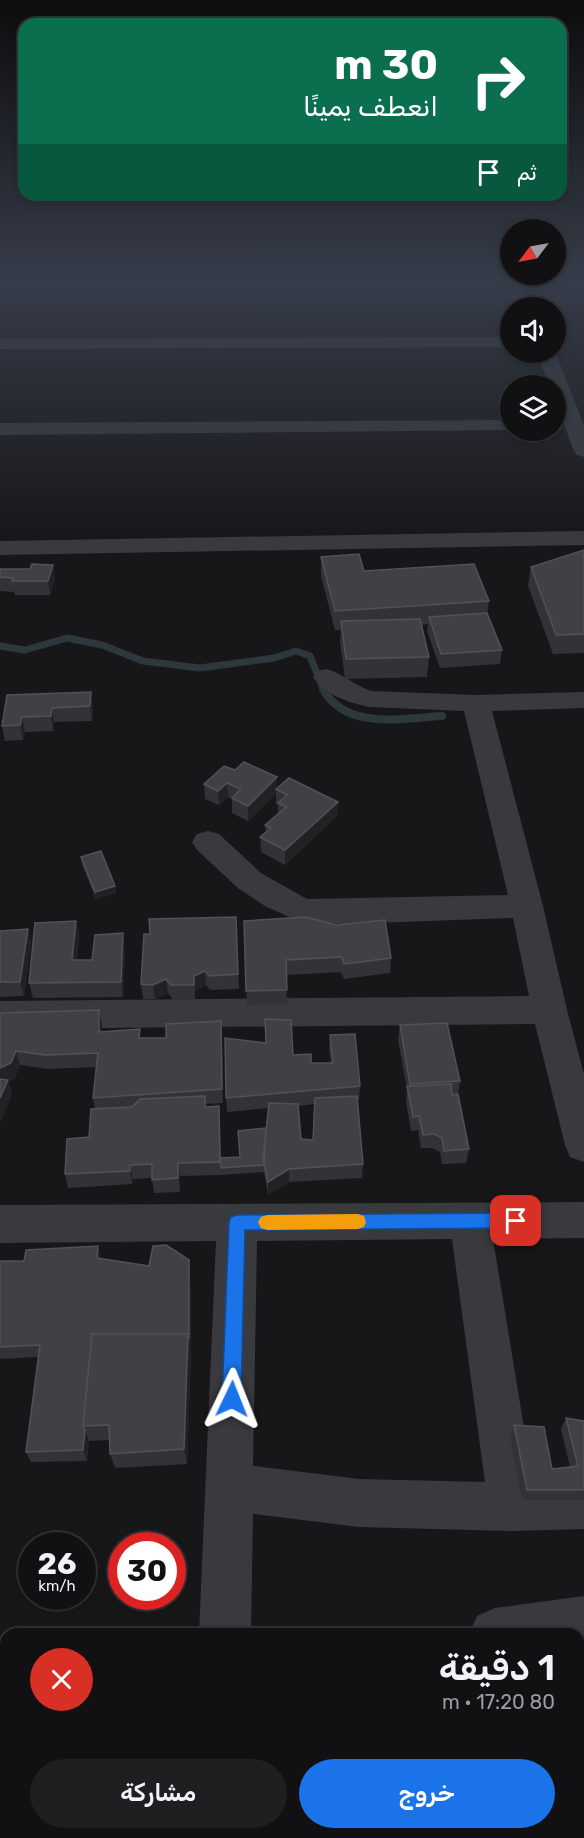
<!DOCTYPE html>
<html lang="ar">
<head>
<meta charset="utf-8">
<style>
  body { margin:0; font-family:Rubik,"Noto Sans Arabic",sans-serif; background:#1e1f21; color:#f1f3f6; direction:rtl; height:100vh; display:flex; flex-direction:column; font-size:22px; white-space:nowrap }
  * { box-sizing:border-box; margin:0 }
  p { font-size:20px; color:#9c9da0 }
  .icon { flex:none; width:33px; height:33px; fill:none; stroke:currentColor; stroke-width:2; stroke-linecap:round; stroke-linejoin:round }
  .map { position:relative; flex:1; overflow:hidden; direction:ltr }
  .sheet { position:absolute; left:0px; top:1628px; width:585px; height:212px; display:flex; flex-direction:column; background:#111113; border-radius:18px 18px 0 0; box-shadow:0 3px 9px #0003,0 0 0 2px #303133; direction:rtl }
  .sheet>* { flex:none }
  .banner { position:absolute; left:18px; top:18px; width:549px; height:183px; border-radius:18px; box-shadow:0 3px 9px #0003,0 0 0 2px #303133; direction:rtl; background:#0b6e4f; color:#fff; overflow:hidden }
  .needle { width:39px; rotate:238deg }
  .fabs { position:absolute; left:500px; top:219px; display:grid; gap:12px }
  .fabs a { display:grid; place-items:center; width:66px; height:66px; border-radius:50%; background:#111113; box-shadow:0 3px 9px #0003,0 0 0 2px #303133; font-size:30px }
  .speed { position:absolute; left:18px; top:1532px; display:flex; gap:12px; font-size:30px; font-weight:700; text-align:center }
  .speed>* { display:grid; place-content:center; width:78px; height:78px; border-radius:50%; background:#111113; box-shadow:0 3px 9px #0003,0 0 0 2px #303133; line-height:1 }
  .speed small { font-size:15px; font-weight:400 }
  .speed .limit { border:9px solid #d22; background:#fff; color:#111 }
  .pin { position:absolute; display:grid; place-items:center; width:51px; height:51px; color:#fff; margin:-26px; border-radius:12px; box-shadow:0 3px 9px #0006 }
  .me { position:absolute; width:66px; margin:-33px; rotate:2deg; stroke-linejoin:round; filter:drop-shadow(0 0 4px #0008) }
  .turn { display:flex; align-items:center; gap:21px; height:126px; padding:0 30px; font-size:27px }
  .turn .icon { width:78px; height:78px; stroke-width:2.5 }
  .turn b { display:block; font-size:42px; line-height:51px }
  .then { display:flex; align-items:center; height:57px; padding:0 30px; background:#0003; gap:12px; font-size:22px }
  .round { display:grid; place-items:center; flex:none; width:63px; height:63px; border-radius:32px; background:#1e1f21 }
  .head { display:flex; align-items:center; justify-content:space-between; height:102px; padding:0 30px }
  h1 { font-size:36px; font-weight:600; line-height:45px }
  .action { display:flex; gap:12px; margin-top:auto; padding:12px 30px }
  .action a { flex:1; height:69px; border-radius:36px; background:#1a73e8; color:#fff; font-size:24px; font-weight:600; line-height:69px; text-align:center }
  .action a+a { background:#1e1f21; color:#f1f3f6 }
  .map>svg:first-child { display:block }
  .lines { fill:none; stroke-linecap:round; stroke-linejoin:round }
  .stream-far2 { stroke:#2d383c; stroke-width:7 }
  .stream-far1 { stroke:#2d383c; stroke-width:8 }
  .stream { stroke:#2d383c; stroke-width:14 }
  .path { stroke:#3e4145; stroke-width:6; stroke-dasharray:4.5 7; stroke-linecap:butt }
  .street { fill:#383a3e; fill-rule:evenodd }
  .wall { fill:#333337; fill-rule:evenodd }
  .shaded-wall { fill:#222225 }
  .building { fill:#404145; stroke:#505257; stroke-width:1.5 }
  .route { fill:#1a73e8; stroke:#114b97; stroke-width:1.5 }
  .slow { fill:#f59e0b }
</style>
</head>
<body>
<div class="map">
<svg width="584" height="1838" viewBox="0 0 584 1838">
  <rect width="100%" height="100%" fill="#171719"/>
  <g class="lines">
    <path class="stream-far2" d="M0 646 25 650 67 638 102 645 143 661 200 668 274 658 296 651 310 656 324 691"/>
    <path class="stream-far1" d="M323 689C346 731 403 718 442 716"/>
    <path class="stream" d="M0 1644 6 1648
      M579 1748 584 1747"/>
    <path class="path" d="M309 1833V1838"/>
    <path class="street" d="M507 283H523L534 308H517Z
      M510 337V347L0 349V339Z
      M537 352H555L584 425V457L577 455 574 451 555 401V386H549Z
      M510 420V430H516L0 435V423Z
      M584 531V545L0 555V541Z
      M326 669C343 673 353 685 371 691L476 695 584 692V708L492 711 543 906 567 1010 584 1074V1162L570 1157 565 1145 535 1024 0 1029V1001L529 996 513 918 346 924 302 923 265 906 239 889 197 850 192 842 197 834 208 831 219 834 261 873 307 899 508 895 464 711 369 707C348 702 326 696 313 677L317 671Z
      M584 1202V1238L493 1239 533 1482 584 1481V1529L513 1531 359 1527 253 1514 251 1634H199L216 1241 0 1243V1205ZM452 1239 485 1482 359 1479 253 1466 257 1241Z
      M584 1596V1648H579V1634H469L477 1616 495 1608Z
      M0 1785 6 1787V1833H77L79 1838H0Z"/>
  </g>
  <path class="wall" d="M584 550V653L553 654 528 586 531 567Z
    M321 557 364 571 489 601 487 614 502 650 500 664 440 668 427 631 428 624 422 625 429 657 427 677 345 679 340 641 341 630H335L321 576Z
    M53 565 55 579 50 595H15L14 592 0 591V569H30Z
    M91 692 93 707 92 721 54 722 53 731 25 732 23 740 5 741 2 726 7 695Z
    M224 766 277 788 338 802 337 816 285 865 261 852 260 837 266 832 265 825 278 814V805L276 804V793L248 821 232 813V799L228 797 219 805 205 799 204 784Z
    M81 857 115 886 116 893 96 899 82 864Z
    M236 917 239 989 210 990 206 985 195 991V999L173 1000 168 993 155 999H143L141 984 150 934Z
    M76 921 79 936 77 960H92L125 948 123 997 33 998 29 983Z
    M244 921 391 958 390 973 344 979 341 972 286 975 287 1004 247 1005Z
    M28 929 31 944 24 996 0 997V933Z
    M0 1013 102 1025V1032L141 1038H166L221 1021 223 1103 206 1104V1107L220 1120 221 1158 240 1157 266 1128 268 1108 227 1112 226 1098 293 1055 311 1063H331L329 1049 330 1035 360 1086 359 1100H358L363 1164 362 1178 289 1182 268 1195 264 1172 221 1175 180 1176V1192L154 1193 152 1178 133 1179 132 1184 68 1188 65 1174 89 1137 95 1109 93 1098 96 1067 48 1069 20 1065 15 1078 8 1081 12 1094 0 1123ZM314 1104 313 1140 301 1139 298 1106Z
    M400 1025 460 1081 458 1094 469 1149 466 1163 442 1164 440 1152 432 1148H421L418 1130 411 1131 406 1101 407 1089 398 1040Z
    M98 1246 101 1259 190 1273 191 1351 187 1464 115 1468 110 1454V1440L89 1441 87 1461 31 1462 26 1452 38 1357 0 1359V1261H24Z
    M566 1418 584 1421V1500H522L510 1436 514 1425 552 1469 570 1467 561 1429Z"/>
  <path class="shaded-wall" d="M53 565 55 579 50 595 48 581Z
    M91 692 93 707 92 721 90 706Z
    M52 708 54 722 53 731 51 716Z
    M22 717 25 732 23 740 20 725Z
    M277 777V790L276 789V793L248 821V806Z
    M227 783 228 797 219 805 218 791Z
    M338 802 337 816 285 865V850Z
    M115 886 116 893 96 899 95 892Z
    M76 921 79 936 75 975 72 960Z
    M28 929 31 944 24 996 20 982Z
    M123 933 125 948 123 997 121 982Z
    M205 971 206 985 195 991V999L194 976Z
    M166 979 168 993 155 999 153 985Z
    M99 1010 102 1025 101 1046 99 1032Z
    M221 1021 222 1035 223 1103 222 1089Z
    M16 1051 20 1065 15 1078 8 1081 12 1094 0 1123V1068Z
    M178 1163 180 1176V1192L178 1178Z
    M130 1165 133 1179 132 1184 130 1171Z
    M289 1169V1182L268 1195V1182Z
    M98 1246 101 1259 97 1258Z
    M189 1260 190 1273 191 1351 187 1464 184 1449Z
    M85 1430 89 1441 87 1461 83 1450Z"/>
  <path class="building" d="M584 550V634L556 635 531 567Z
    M359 554 364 571 474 564 489 601 335 611 321 557Z
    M32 564 53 565 48 581H12L13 578 0 577V569H30Z
    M487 613 502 650 441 654 429 617Z
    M420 619 429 657 346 659 341 621Z
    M91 692 90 706 52 708 51 716 22 717 20 725 2 726 7 695Z
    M244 762 277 777 248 806 232 798 241 789 227 783 218 791 204 784 224 766 235 770Z
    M289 778 338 802 285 850 260 837 271 828 265 825 286 807 278 803 287 795 276 789Z
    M101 851 115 886 95 892 81 857Z
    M236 917 238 974 209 976 205 971 194 976V985H171L166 979 153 985 141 984 144 934H150L149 919Z
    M306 917 336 925 385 920 391 958 344 964 342 957 286 960 287 990 246 991 244 921Z
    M76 921 72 960H92L95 935 123 933 121 982 29 983 35 923Z
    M28 929 20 982H0V931Z
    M99 1010V1032L140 1029 139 1038H166V1024L221 1021 222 1089 93 1098 98 1053 45 1055 16 1051 11 1063 0 1068V1013Z
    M265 1019 291 1020 293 1055 311 1054V1063H333L330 1035 355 1034 360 1086 226 1098 225 1038 266 1043Z
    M447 1023 460 1081 410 1084 400 1025Z
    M0 1079 8 1080 0 1098Z
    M451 1084 452 1095 458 1094 469 1149 444 1151 442 1138 434 1134 423 1135 419 1116 413 1117 407 1086Z
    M205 1096V1107L219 1106 220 1162 178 1163V1178L152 1180V1164L130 1165V1171L65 1174 67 1139 89 1137 91 1109 132 1107 140 1099Z
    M357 1096 363 1164 289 1169 268 1182 263 1159 269 1103 298 1104 301 1139 313 1140 315 1098Z
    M266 1128 264 1165 221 1168 220 1158 240 1157 238 1131Z
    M166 1245 189 1260V1339L188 1334H92L83 1426 85 1430 83 1450 26 1452 40 1345 0 1347V1261H24L26 1250 98 1246 97 1258 149 1266 153 1246Z
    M92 1334H188L184 1449 110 1454 109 1425 83 1426Z
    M566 1418 584 1421V1490H527L514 1425 544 1427 552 1469 578 1466Z"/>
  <linearGradient id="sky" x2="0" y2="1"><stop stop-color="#0d0d0e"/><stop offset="0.52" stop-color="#363c49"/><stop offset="1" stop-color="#363c49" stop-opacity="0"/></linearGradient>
  <rect width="584" height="540" fill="url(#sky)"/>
  <path class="route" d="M516 1213 522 1215 524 1221 522 1226 516 1228 245 1230 241 1399 238 1405 232 1408 225 1405 222 1399 229 1222 231 1217 237 1215Z"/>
  <path class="slow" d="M358 1214 364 1216 366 1222 364 1227 358 1229 267 1230 261 1228 258 1222 261 1217 267 1215Z"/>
</svg>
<div class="fabs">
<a><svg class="needle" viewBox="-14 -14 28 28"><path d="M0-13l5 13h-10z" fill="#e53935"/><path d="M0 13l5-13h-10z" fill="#9c9da0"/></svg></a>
<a><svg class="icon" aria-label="sound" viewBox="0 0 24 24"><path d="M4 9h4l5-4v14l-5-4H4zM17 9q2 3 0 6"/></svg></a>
<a><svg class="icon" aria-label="layers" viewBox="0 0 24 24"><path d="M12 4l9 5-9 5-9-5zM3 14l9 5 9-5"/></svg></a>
</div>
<div class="speed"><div>26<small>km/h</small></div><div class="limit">30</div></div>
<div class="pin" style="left:516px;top:1221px;background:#d93025"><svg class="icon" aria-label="arrive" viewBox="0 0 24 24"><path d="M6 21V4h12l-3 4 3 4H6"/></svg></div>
<svg class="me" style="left:232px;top:1399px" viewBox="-20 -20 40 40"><path d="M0-17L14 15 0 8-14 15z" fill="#1a73e8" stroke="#fff" stroke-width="4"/></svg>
<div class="banner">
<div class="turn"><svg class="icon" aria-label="right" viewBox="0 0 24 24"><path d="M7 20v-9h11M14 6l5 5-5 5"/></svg><div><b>30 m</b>انعطف يمينًا</div></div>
<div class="then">ثم<svg class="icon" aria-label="arrive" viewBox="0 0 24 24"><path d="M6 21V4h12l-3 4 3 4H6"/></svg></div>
</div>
<section class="sheet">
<div class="head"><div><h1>1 دقيقة</h1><p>80 m · 17:20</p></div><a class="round" style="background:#d93025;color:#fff"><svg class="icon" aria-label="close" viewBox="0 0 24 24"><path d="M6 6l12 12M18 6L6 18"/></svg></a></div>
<div class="action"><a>خروج</a><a>مشاركة</a></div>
</section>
</div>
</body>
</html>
